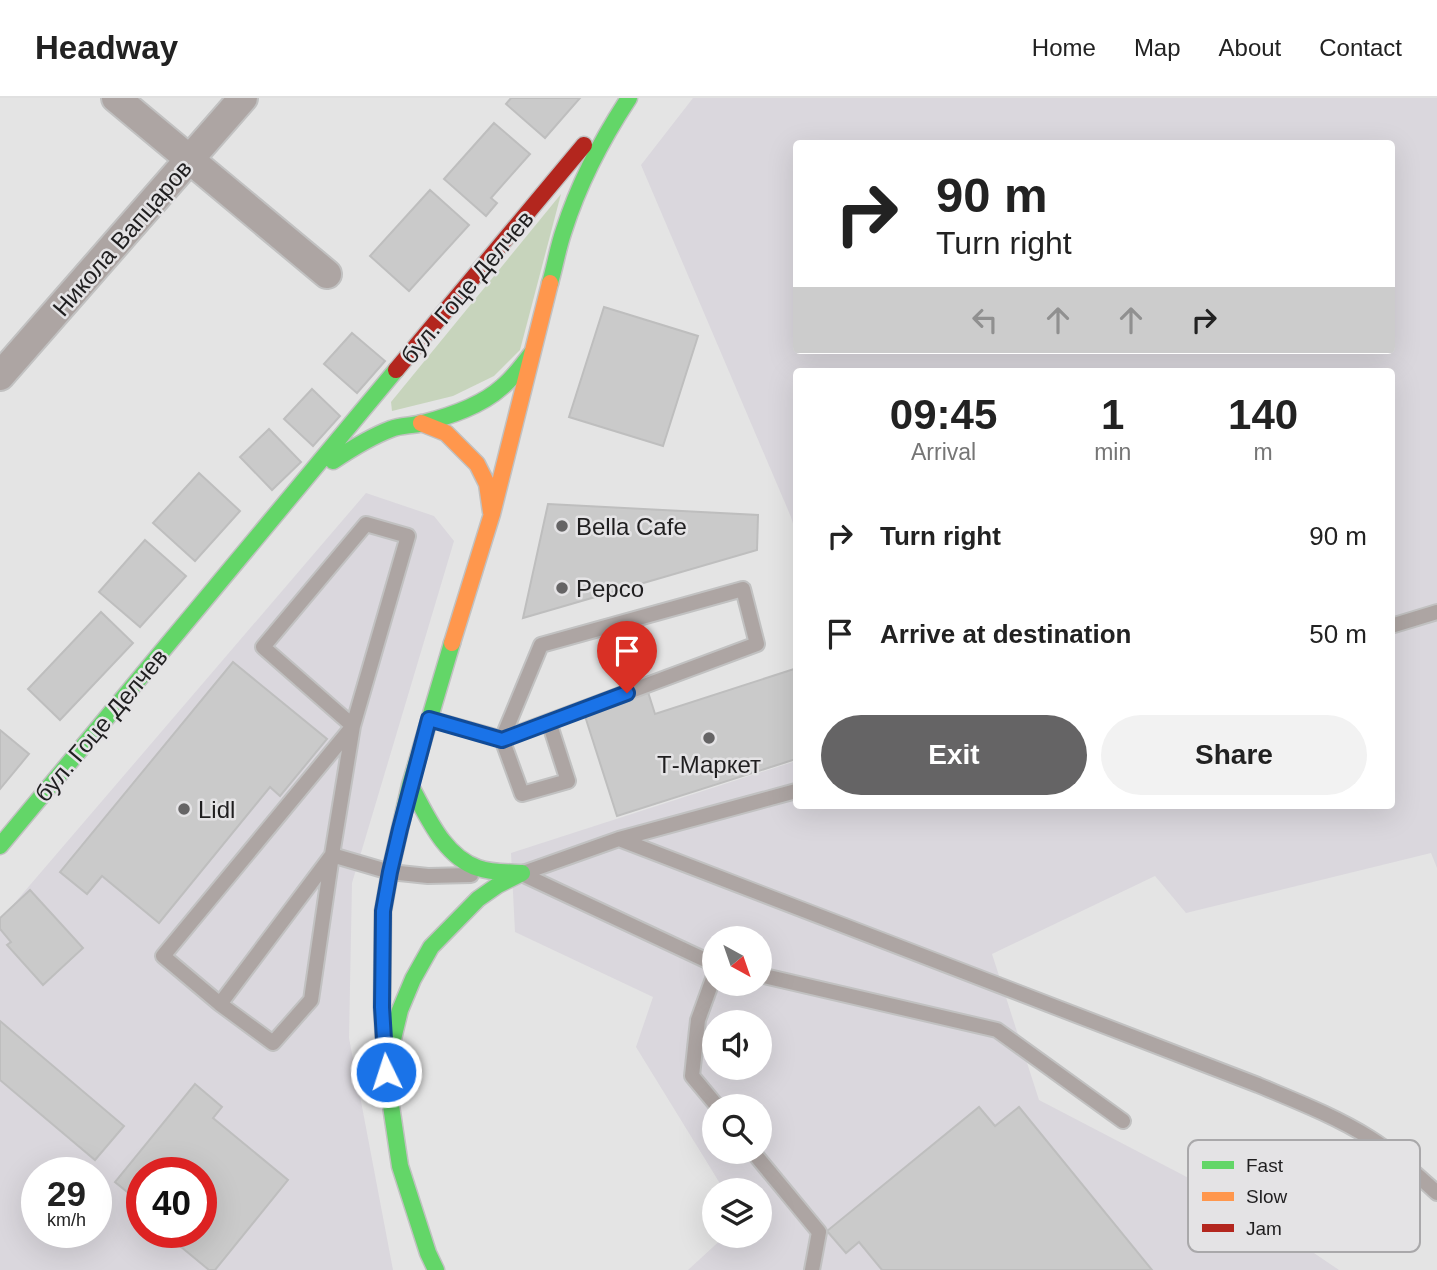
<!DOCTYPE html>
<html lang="en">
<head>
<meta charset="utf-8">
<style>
  body { margin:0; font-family:Arial,sans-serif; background:#f2f2f2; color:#222; height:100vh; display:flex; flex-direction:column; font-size:26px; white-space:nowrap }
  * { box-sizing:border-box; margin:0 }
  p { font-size:23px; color:#767676 }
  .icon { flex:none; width:38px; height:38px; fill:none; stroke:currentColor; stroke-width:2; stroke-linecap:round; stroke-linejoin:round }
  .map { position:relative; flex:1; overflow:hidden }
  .drawer { position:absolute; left:793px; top:270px; width:602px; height:441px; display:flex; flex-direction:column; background:#fff; border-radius:7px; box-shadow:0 7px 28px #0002 }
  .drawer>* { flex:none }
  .hud { position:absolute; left:793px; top:42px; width:602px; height:214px; border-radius:7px; box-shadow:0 7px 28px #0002; background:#fff; color:#222; overflow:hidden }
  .needle { width:46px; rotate:140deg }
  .tools { position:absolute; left:702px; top:828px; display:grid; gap:14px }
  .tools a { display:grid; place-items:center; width:70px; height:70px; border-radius:50%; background:#fff; box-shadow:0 7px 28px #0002; font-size:35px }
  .speed { position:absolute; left:21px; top:1059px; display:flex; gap:14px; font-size:35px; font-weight:700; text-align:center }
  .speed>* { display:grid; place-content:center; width:91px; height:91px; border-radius:50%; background:#fff; box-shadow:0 7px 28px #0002; line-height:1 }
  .speed small { font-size:18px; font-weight:400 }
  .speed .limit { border:10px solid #d22; background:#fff; color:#111 }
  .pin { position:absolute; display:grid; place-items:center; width:60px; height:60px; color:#fff; margin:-72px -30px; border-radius:50% 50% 50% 0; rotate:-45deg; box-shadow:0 0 7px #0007 }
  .pin .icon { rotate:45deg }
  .me { position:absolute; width:77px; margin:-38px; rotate:356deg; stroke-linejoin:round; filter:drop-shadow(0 0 5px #0008) }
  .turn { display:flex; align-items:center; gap:24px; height:147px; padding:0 28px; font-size:32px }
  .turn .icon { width:91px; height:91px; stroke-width:2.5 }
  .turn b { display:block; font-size:49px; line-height:60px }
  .lanes { display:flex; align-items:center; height:66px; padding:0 28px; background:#0003; justify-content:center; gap:35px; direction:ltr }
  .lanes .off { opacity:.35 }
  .eta { display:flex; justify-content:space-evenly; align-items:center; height:119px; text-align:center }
  .eta b { font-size:42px; font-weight:600; line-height:49px }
  .action { display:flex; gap:14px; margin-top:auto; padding:14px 28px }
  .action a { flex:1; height:80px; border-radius:42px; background:#656465; color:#fff; font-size:28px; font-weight:600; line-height:80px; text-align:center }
  .action a+a { background:#f2f2f2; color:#222 }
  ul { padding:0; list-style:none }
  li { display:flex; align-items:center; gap:21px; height:98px; padding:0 28px }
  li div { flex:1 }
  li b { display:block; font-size:26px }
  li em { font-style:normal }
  header { display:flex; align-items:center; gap:42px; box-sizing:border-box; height:98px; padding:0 35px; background:#fff; border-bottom:2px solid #e0e0e0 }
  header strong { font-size:33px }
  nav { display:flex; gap:38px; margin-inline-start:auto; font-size:24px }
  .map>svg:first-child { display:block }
  .built { fill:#dad7dd; fill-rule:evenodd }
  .green { fill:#c7d4bc }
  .building { fill:#cacaca; stroke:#bebebe; stroke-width:2 }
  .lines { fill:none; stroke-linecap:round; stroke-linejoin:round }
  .lane-casing { stroke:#c1c1c1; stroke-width:18 }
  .street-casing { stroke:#c1c1c1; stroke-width:32 }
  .fast-casing { stroke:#c1c1c1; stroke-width:19 }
  .slow-casing { stroke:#c1c1c1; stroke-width:19 }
  .jam-casing { stroke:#c1c1c1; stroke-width:19 }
  .lane { stroke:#ada5a3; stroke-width:14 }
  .street { stroke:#ada5a3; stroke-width:28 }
  .fast { stroke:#63d668; stroke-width:16 }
  .slow { stroke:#ff974d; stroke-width:16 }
  .jam { stroke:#b3261e; stroke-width:16 }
  .route-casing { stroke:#114b97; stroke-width:18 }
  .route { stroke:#1a73e8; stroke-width:12 }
  .poi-dot { fill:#656465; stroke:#e4e3e5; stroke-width:2.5 }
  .labels { text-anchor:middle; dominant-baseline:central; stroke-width:5; stroke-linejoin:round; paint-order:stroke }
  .street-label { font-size:24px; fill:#201f20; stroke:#e4e3e5 }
  .poi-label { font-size:24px; fill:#201f20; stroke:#e4e3e5; text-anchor:start }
  .key { fill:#e4e3e5; stroke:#a9a8aa; stroke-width:2 }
  .key-label { font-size:19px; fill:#201f20 }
</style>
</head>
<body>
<header>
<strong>Headway</strong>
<nav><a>Home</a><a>Map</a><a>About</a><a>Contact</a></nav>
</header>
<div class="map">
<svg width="1437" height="1172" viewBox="0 0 1437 1172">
  <rect width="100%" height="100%" fill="#e4e4e4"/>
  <path class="built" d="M693 0H1437V770L1431 755 1186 815 1155 778 992 856 1039 1002 1252 1113 1339 1172H688L725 1138H760V1092H724L636 949 653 899 515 834 511 755 796 663V707H1391V273H796V436L791 419 641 67ZM796 46H1391V252H796ZM714 840H760V886H714ZM714 924H760V970H714ZM714 1008H760V1054H714Z
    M366 395 434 418 454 443 352 785 349 940 393 1172H0V822ZM37 1074H96V1134H37ZM142 1074H201V1134H142Z"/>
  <path class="green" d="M561 96 520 252 494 278 453 298 392 313 391 304Z"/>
  <path class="building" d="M511 0H580L545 40 506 6Z
    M494 25 530 56 491 100 497 105 486 118 444 81Z
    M430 92 469 127 409 193 370 158Z
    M604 209 698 238 663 348 569 319Z
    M352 235 385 263 357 295 324 266Z
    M312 291 340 318 313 348 284 321Z
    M269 331 301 364 272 392 240 359Z
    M199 375 240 413 195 463 153 425Z
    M548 406 758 417 757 452 523 520Z
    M145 442 186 478 140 529 99 494Z
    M101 514 133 545 60 622 28 591Z
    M233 564 327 641 280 698 270 689 159 825 102 778 87 796 60 774Z
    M794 571 796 577V661L617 718 584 615 648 594 655 616Z
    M0 632 29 656 0 691Z
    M30 792 83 850 43 887 7 847 11 844 0 831V820Z
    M0 923 124 1028 95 1062 0 982Z
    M195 986 222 1009 213 1020 288 1082 215 1172H209L163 1134H201V1074H142V1106L115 1084Z
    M979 1009 995 1028 1019 1009 1152 1172H882L859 1144 846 1155 827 1133Z"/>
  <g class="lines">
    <g class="lane-casing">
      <path id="lane" d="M1391 528 1437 514
        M430 621 502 641 757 546 743 491 541 547 502 641 522 696 568 683 549 624
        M619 741 1258 987C1296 1003 1335 1018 1370 1040 1394 1055 1416 1076 1437 1095
        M523 775 619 741 796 693
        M522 776 714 866
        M760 877 997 932 1123 1023
        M714 878 698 922 692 978 717 1008
        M220 906 273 945 311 902 332 757 353 628 263 549 366 426 408 438 353 628 163 858 220 906 332 757 390 774 428 778 471 777
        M753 1054 819 1134 812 1172"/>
    </g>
    <g class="street-casing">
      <path id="street" d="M116 0 327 176
        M0 278 243 0"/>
    </g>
    <g class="fast-casing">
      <path id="fast" d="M550 185C555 168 558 149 564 132 579 85 602 41 629 0
        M333 363C351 351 370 339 391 331 401 327 412 328 423 325 450 318 481 308 502 289 513 280 522 268 531 256
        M410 687C427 717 443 758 478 770 492 775 508 774 522 775
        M0 748 396 272
        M393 941 400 912 413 881 431 849 478 801 498 787 522 775
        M436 1172 428 1155 400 1068 386 974 382 909 383 813 390 774 410 687 452 545"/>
    </g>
    <g class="slow-casing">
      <path id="slow" d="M421 325 446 335 477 366 487 386 491 414
        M452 545 492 416 550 185"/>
    </g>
    <g class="jam-casing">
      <path id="jam" d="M396 272 584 47"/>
    </g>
    <use href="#lane" class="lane"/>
    <use href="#street" class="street"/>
    <use href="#fast" class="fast"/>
    <use href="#slow" class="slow"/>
    <use href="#jam" class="jam"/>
  </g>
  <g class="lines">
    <g class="route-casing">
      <path id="route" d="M386 974 382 909 383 813 390 774 400 731 429 621 502 642 627 595"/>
    </g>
    <use href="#route" class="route"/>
  </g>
  <g class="poi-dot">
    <circle cx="562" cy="428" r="7"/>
    <circle cx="562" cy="490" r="7"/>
    <circle cx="709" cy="640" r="7"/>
    <circle cx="184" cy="711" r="7"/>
  </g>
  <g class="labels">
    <g class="street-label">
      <text transform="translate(122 140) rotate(-49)">Никола Вапцаров</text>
      <text transform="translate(467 189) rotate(-50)">бул. Гоце Делчев</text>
      <text transform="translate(101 627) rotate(-50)">бул. Гоце Делчев</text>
    </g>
    <g class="poi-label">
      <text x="576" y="428">Bella Cafe</text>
      <text x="576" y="490">Pepco</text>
      <text x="709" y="666" text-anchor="middle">Т-Маркет</text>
      <text x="198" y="711">Lidl</text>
    </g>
  </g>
  <rect x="1188" y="1042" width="232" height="112" rx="10" class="key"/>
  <rect x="1202" y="1063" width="32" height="8" fill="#63d668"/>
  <rect x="1202" y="1094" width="32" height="9" fill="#ff974d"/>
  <rect x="1202" y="1126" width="32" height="8" fill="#b3261e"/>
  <g class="key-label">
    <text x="1246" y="1074">Fast</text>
    <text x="1246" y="1105">Slow</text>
    <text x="1246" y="1137">Jam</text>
  </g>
</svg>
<div class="tools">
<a><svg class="needle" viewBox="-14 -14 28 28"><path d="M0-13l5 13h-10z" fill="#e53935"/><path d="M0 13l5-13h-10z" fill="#767676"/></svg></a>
<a><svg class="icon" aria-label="sound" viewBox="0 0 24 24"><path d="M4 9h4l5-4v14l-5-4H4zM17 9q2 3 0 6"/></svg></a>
<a><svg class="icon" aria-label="search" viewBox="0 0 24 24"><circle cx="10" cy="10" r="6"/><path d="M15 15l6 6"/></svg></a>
<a><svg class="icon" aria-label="layers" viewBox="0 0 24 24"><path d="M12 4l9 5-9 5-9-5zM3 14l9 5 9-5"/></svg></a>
</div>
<div class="speed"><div>29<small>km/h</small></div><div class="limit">40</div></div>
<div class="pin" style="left:627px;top:595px;background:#d93025"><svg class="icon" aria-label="arrive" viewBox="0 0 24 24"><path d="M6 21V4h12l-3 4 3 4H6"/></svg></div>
<svg class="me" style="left:386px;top:974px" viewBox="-20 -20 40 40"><circle r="17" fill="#1a73e8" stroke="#fff" stroke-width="3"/><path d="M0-11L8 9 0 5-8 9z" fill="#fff"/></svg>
<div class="hud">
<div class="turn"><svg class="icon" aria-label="right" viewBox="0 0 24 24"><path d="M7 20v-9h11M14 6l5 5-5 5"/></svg><div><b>90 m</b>Turn right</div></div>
<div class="lanes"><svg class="icon off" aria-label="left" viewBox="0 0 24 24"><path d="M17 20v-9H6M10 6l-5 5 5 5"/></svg><svg class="icon off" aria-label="ahead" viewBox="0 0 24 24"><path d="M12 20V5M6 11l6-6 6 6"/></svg><svg class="icon off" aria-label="ahead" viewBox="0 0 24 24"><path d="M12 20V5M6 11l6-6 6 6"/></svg><svg class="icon" aria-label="right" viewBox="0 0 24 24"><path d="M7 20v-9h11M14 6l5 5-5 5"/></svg></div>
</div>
<section class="drawer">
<div class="eta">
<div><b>09:45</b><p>Arrival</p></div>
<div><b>1</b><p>min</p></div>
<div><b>140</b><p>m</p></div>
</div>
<ul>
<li><svg class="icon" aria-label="right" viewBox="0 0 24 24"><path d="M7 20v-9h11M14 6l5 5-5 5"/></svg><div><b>Turn right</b></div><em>90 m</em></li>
<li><svg class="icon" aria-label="arrive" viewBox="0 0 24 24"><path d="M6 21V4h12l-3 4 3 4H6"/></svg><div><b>Arrive at destination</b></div><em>50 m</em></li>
</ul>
<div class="action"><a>Exit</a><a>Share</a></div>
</section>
</div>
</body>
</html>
